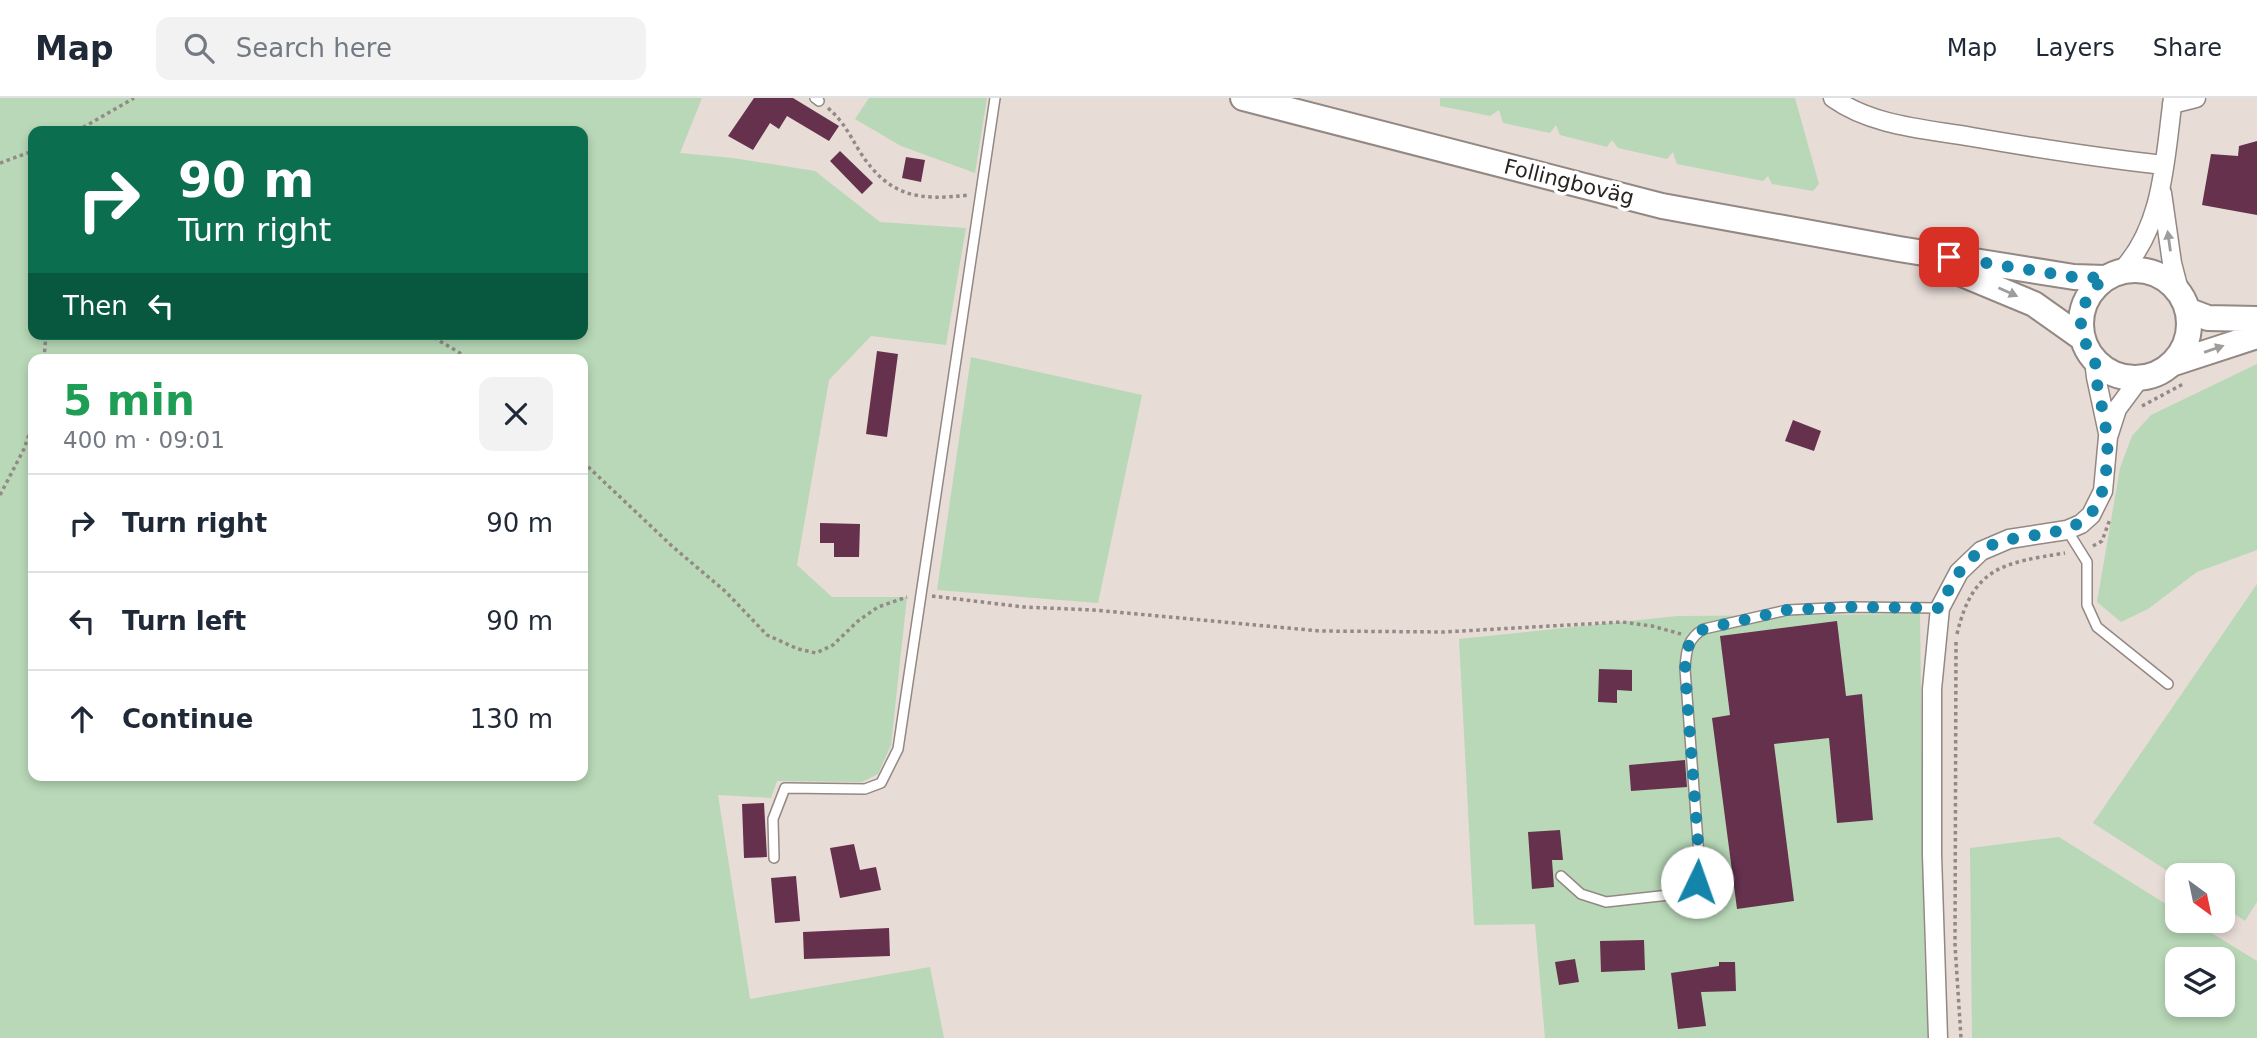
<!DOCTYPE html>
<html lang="en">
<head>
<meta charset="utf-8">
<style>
  body { margin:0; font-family:"DejaVu Sans",sans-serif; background:#f2f2f3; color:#1f2937; height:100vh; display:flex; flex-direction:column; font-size:26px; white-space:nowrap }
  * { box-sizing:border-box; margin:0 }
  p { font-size:23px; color:#747a83 }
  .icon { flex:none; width:38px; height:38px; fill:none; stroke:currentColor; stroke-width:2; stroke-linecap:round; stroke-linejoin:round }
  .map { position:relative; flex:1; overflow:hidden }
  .sheet { position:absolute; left:28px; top:256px; width:560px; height:427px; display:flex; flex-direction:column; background:#fff; border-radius:14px; box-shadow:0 4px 10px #0003 }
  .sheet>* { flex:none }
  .guide { position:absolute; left:28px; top:28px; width:560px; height:214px; border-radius:14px; box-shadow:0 4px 10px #0003; background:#0b6e4f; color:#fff; overflow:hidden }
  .needle { width:46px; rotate:147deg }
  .buttons { position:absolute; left:2165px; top:765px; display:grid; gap:14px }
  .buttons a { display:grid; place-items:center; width:70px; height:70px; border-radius:14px; background:#fff; box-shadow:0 4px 10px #0003; font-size:35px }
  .pin { position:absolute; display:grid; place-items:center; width:60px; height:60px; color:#fff; margin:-30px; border-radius:14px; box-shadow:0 4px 10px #0006 }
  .me { position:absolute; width:77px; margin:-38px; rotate:3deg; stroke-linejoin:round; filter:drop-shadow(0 0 5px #0008) }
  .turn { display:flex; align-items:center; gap:24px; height:147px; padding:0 35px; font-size:32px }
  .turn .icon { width:91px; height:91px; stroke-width:2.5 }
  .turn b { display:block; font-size:49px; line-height:60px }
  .then { display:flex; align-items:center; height:66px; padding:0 35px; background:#0003; gap:14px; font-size:26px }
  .round { display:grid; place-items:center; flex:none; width:74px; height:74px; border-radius:14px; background:#f2f2f3 }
  .overview { display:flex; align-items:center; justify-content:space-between; height:119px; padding:0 35px }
  h1 { font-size:42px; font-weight:700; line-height:52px; color:#1e9e55 }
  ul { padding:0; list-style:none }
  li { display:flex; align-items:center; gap:21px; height:98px; padding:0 35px; border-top:2px solid #e0e1e3 }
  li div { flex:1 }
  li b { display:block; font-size:26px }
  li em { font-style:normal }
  header { display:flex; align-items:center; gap:42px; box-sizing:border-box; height:98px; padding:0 35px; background:#fff; border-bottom:2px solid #e0e1e3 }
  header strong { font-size:33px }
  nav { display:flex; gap:38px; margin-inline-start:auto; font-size:24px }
  .search { width:490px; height:63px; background:#f2f2f3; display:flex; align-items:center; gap:18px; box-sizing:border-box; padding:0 24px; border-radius:14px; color:#747a83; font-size:26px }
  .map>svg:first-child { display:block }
  .green { fill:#b8d8b7; fill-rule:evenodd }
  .building { fill:#65314d }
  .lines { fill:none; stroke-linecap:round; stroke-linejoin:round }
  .lane-casing { stroke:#938883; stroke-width:12 }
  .street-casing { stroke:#938883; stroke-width:21 }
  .secondary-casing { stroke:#938883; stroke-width:28 }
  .path { stroke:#938a86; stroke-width:3.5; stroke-dasharray:3.5 3.5; stroke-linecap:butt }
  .lane { stroke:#fff; stroke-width:9 }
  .street { stroke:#fff; stroke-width:18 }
  .secondary { stroke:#fff; stroke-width:24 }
  .oneway { fill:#9f9c9c }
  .route { stroke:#1484ab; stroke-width:12; stroke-dasharray:0 21.6 }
  .labels { text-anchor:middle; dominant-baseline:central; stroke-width:7; stroke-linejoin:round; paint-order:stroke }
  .street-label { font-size:21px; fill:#292422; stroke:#fff }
</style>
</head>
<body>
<header>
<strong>Map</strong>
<div class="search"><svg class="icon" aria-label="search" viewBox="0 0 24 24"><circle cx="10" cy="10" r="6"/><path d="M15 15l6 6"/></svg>Search here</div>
<nav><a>Map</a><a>Layers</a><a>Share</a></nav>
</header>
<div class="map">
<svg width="2257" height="940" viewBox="0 0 2257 940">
  <rect width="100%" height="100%" fill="#e8dcd7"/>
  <path class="green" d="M0 0H702L680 55 733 60 815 73 880 124 966 130 946 247 871 238 829 282 797 467 832 499H907L891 647 878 676 862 684 777 683 771 700 718 697 750 901 930 869 944 940H0ZM33 33H583V236H33ZM33 261H583V677H33Z
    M869 0H987L975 75 901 48 855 21Z
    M1440 0H1795L1819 86 1813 93 1772 86 1768 78 1763 83 1677 66 1673 54 1667 61 1618 50 1612 42 1607 49 1560 37 1556 27 1550 35 1503 25 1499 12 1490 18 1440 8Z
    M971 259 1142 297 1098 505 937 492Z
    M2257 266V452L2197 474 2148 511 2121 524 2097 504 2120 370 2132 338 2151 317Z
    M2257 486V804L2245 823 2223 808 2222 777H2177V779L2093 725Z
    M1920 516 1924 844 1928 940H1545L1535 826 1474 827 1459 541 1677 518Z
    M2059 739 2177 813V822L2192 823 2257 863V940H1972L1970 750ZM2177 861H2222V906H2177Z"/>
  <path class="building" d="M754 0H793L839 28 829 43 787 18 779 31 770 25 753 52 728 38Z
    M2257 43V117L2202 107 2211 56 2238 58 2239 48Z
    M840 53 873 85 862 96 830 63Z
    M906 59 925 62 921 84 902 80Z
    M877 253 898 256 887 339 866 336Z
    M1793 322 1821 333 1814 353 1785 343Z
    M820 425 860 426 859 459H834V445H820Z
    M1837 523 1846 598 1862 596 1873 722 1837 725 1829 640 1774 646 1794 803 1737 811 1712 620 1730 617 1720 538Z
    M1599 571 1632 572V593L1617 592V605L1598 604Z
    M1685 662 1687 689 1631 693 1629 667Z
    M764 705 767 759 744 760 742 706Z
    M1560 732 1563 762H1552L1554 789 1532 791 1528 734Z
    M854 746 860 772 876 769 881 792 840 800 830 750Z
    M796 778 800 823 775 825 771 780Z
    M889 830 890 858 804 861 803 834Z
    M1644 842 1645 872 1601 874 1600 843Z
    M1575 861 1579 884 1559 887 1555 864Z
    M1719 864H1735L1736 893 1701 894 1706 928 1678 931 1671 875 1719 868Z"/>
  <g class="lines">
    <g class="lane-casing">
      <path id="lane" d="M815 0 819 3
        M2067 432 2087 464V507L2097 529 2168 586
        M774 760 773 721 785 690 865 691 881 685 898 651 995 0
        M1561 778 1581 796 1606 804 1678 796 1689 791 1697 784 1700 771 1685 571C1686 554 1687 540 1704 531L1787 512 1852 509 1940 510"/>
    </g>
    <g class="street-casing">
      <path id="street" d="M1833 0C1872 28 1926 31 1972 39 2036 50 2099 60 2163 67
        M2172 6 2196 0
        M2162 95 2172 165 2180 196
        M2121 173C2164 129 2165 58 2173 0
        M2094 262 2096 279 2108 335
        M1938 940 1932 757V591L1940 510 1959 474 1981 453 2009 441 2067 432 2081 426 2091 417 2103 393 2108 339 2117 311 2140 280"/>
    </g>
    <g class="secondary-casing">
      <path id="secondary" d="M1243 0 1662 108 1899 151 2074 179 2105 180
        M1945 169 2034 206 2082 240
        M2081 226a54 54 0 1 1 108 0a54 54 0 1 1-108 0Z
        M2187 212 2208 220 2257 221
        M2171 266 2257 238"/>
    </g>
    <path class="path" d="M828 10C844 24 849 36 860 54 889 99 918 103 969 97
      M77 33 134 0
      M0 65 33 53
      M428 236 470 261
      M44 261 46 236
      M2142 308 2185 285
      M583 364 673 449 726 494 767 537 798 551 816 555 833 547 858 523 878 509 907 499
      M0 397 24 351 33 325
      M2093 448 2102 443 2110 421
      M932 498 1024 509 1094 512 1320 533 1444 534 1622 524 1652 528 1681 536
      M1957 536C1973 468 2004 465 2065 455
      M1956 544 1955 847 1961 940"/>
    <use href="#lane" class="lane"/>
    <use href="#street" class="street"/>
    <use href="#secondary" class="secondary"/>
  </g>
  <defs><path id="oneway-solid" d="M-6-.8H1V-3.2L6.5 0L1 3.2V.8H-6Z" transform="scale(1.75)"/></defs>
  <g class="oneway">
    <use href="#oneway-solid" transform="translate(2169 143) rotate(-98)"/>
    <use href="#oneway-solid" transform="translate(2008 194) rotate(24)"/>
    <use href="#oneway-solid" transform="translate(2214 251) rotate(-19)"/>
  </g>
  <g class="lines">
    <path class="route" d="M1697 784 1700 771 1685 572C1686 554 1687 540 1704 531L1787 512 1852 509 1940 510C1950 487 1962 464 1984 451 2025 427 2089 450 2103 390 2113 346 2104 322 2096 280 2095 275 2096 269 2095 264 2091 250 2080 244 2081 225 2081 207 2091 191 2105 180L2074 179 1949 159"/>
  </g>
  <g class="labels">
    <g class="street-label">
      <text transform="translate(1569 84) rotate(14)">Follingboväg</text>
    </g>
  </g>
</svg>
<div class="buttons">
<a><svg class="needle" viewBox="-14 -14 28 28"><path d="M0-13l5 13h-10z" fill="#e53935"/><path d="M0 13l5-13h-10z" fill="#747a83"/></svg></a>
<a><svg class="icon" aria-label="layers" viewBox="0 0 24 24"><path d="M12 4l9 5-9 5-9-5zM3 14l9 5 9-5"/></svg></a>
</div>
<div class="pin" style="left:1949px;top:159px;background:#d93025"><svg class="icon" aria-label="arrive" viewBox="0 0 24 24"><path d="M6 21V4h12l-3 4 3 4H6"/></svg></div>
<svg class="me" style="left:1697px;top:784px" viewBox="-20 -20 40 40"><circle r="19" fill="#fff"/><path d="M0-13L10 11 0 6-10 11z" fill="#1484ab"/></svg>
<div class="guide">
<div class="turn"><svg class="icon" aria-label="right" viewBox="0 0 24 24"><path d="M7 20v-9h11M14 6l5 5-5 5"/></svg><div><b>90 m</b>Turn right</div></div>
<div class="then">Then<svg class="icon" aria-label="left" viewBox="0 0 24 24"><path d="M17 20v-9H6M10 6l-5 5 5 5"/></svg></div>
</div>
<section class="sheet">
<div class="overview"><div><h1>5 min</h1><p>400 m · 09:01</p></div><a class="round"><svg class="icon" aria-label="close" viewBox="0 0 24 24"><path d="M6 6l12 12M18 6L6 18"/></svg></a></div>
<ul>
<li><svg class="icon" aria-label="right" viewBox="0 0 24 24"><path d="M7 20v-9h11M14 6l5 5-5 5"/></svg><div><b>Turn right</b></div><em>90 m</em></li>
<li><svg class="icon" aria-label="left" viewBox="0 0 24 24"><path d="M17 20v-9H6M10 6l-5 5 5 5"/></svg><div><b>Turn left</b></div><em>90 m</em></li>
<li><svg class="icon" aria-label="ahead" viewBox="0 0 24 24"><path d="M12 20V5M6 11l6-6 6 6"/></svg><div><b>Continue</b></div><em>130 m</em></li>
</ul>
</section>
</div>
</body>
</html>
